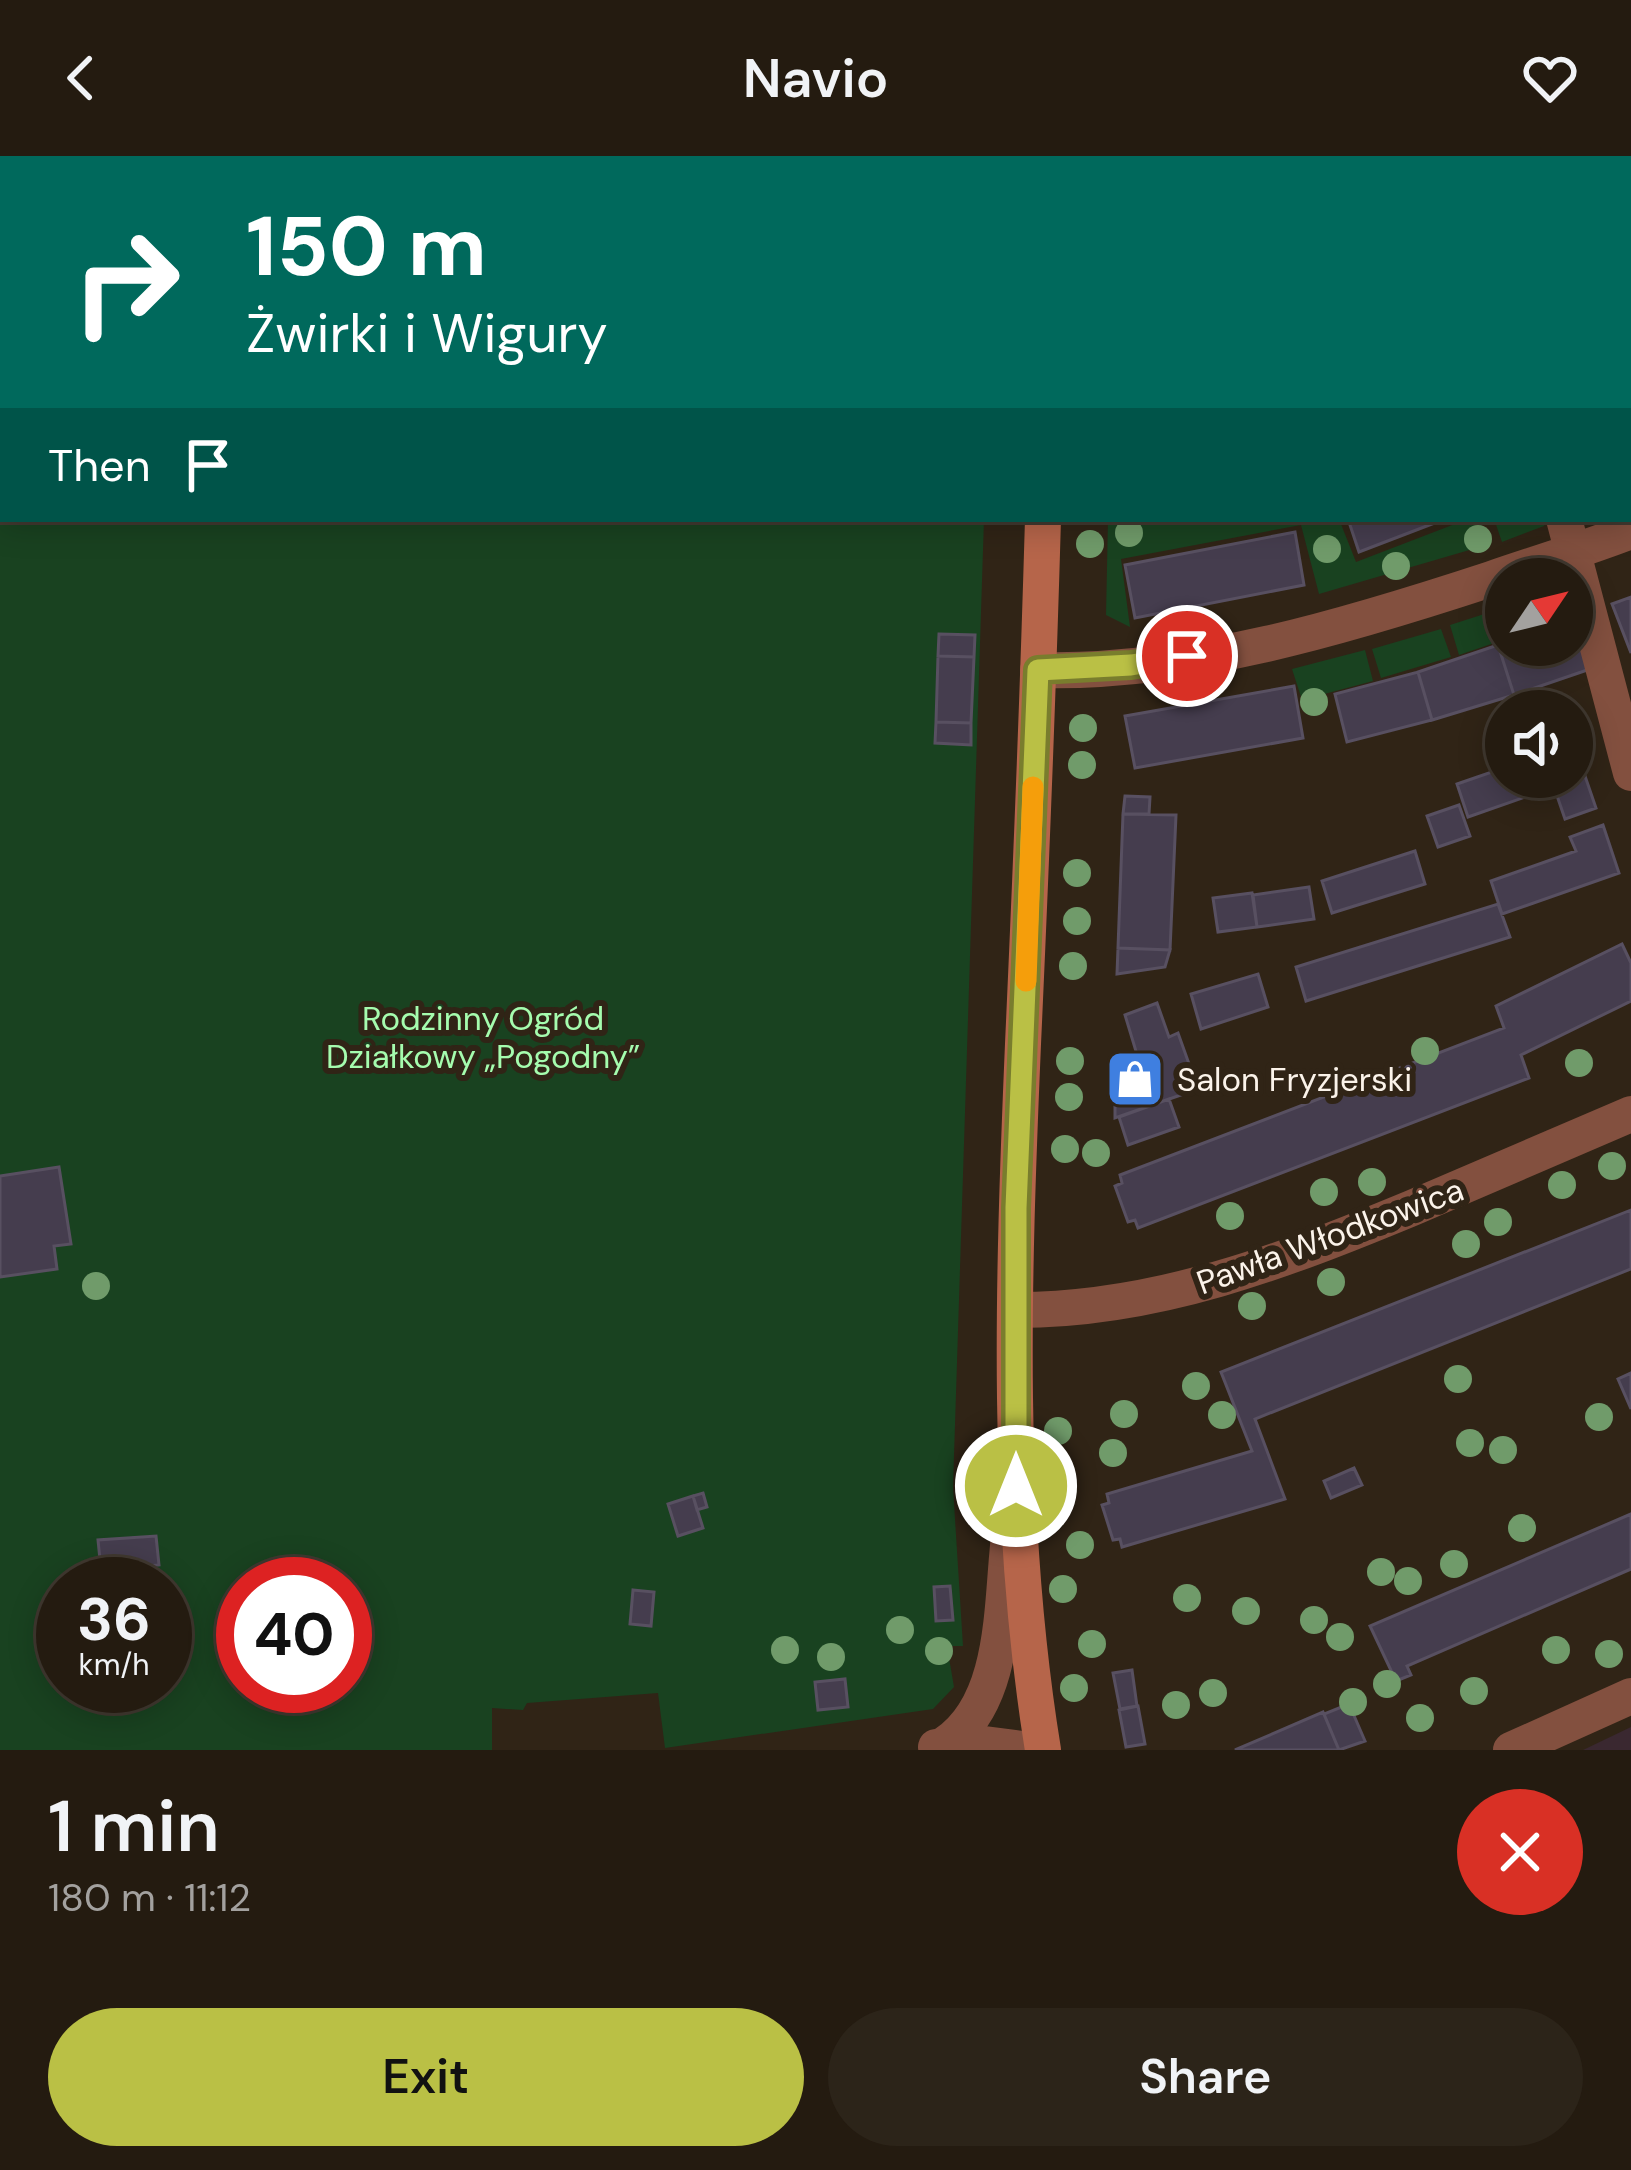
<!DOCTYPE html>
<html lang="en">
<head>
<meta charset="utf-8">
<style>
  body { margin:0; font-family:"DM Sans",sans-serif; background:#2c2419; color:#f1f3f6; height:100vh; display:flex; flex-direction:column; font-size:45px; white-space:nowrap }
  * { box-sizing:border-box; margin:0 }
  p { font-size:39px; color:#a3a19f }
  .icon { flex:none; width:66px; height:66px; fill:none; stroke:currentColor; stroke-width:2; stroke-linecap:round; stroke-linejoin:round }
  .map { position:relative; height:1594px; overflow:hidden }
  .panel { display:flex; flex-direction:column; background:#241b10; flex:1 }
  .panel>* { flex:none }
  .banner { position:absolute; left:0px; top:0px; width:1632px; height:366px; box-shadow:0 6px 30px #0003,0 0 0 3px #413930; background:#00695c; color:#fff; overflow:hidden }
  .needle { width:78px; rotate:55deg }
  .buttons { position:absolute; left:1485px; top:402px; display:grid; gap:24px }
  .buttons a { display:grid; place-items:center; width:108px; height:108px; border-radius:50%; background:#241b10; box-shadow:0 6px 30px #0003,0 0 0 3px #413930; font-size:60px }
  .speed { position:absolute; left:36px; top:1401px; display:flex; gap:24px; font-size:60px; font-weight:700; text-align:center }
  .speed>* { display:grid; place-content:center; width:156px; height:156px; border-radius:50%; background:#241b10; box-shadow:0 6px 30px #0003,0 0 0 3px #413930; line-height:1 }
  .speed small { font-size:30px; font-weight:400 }
  .speed .limit { border:18px solid #d22; background:#fff; color:#111 }
  .pin { position:absolute; display:grid; place-items:center; width:102px; height:102px; color:#fff; margin:-51px; border:6px solid #fff; border-radius:50%; box-shadow:0 3px 12px #0007 }
  .me { position:absolute; width:132px; margin:-66px; rotate:0deg; stroke-linejoin:round; filter:drop-shadow(0 0 9px #0008) }
  .turn { display:flex; align-items:center; gap:42px; height:252px; padding:0 48px; font-size:54px }
  .turn .icon { width:156px; height:156px; stroke-width:2.5 }
  .turn b { display:block; font-size:84px; line-height:102px }
  .then { display:flex; align-items:center; height:114px; padding:0 48px; background:#0003; gap:24px; font-size:45px }
  .round { display:grid; place-items:center; flex:none; width:126px; height:126px; border-radius:63px; background:#2c2419 }
  .overview { display:flex; align-items:center; justify-content:space-between; height:204px; padding:0 48px }
  h1 { font-size:72px; font-weight:600; line-height:90px }
  .primary-button { display:flex; gap:24px; margin-top:auto; padding:24px 48px }
  .primary-button a { flex:1; height:138px; border-radius:72px; background:#bac045; color:#111; font-size:48px; font-weight:600; line-height:138px; text-align:center }
  .primary-button a+a { background:#2c2419; color:#f1f3f6 }
  header { display:flex; justify-content:space-between; align-items:center; height:156px; padding:0 48px; background:#241b10; font-size:54px; font-weight:600 }
  .map>svg:first-child { display:block }
  .education { fill:#3a2830 }
  .green { fill:#194220; fill-rule:evenodd }
  .building { fill:#453d4e; stroke:#585061; stroke-width:3 }
  .lines { fill:none; stroke-linecap:round; stroke-linejoin:round }
  .street { stroke:#83503f; stroke-width:36 }
  .secondary { stroke:#b6654a; stroke-width:36 }
  .tree { fill:#709b6a }
  .route-casing { stroke:#797d2d; stroke-width:30 }
  .route { stroke:#bac045; stroke-width:21 }
  .slow { stroke:#f59e0b; stroke-width:21 }
  .labels { text-anchor:middle; dominant-baseline:central; stroke-width:12; stroke-linejoin:round; paint-order:stroke }
  .park-label { font-size:33px; fill:#a5fcae; stroke:#302416 }
  .poi-label { font-size:33px; fill:#fbf3ea; stroke:#302416; text-anchor:start }
  .street-label { font-size:33px; fill:#fbf3ea; stroke:#302416 }
</style>
</head>
<body>
<header><svg class="icon" aria-label="back" viewBox="0 0 24 24"><path d="M15 5l-7 7 7 7"/></svg>Navio<svg class="icon" aria-label="heart" viewBox="0 0 24 24"><path d="M12 20l-8-8c-3-5 5-10 8-4 3-6 11-1 8 4z"/></svg></header>
<div class="map">
<svg width="1631" height="1594" viewBox="0 0 1631 1594">
  <rect width="100%" height="100%" fill="#302416"/>
  <path class="education" d="M1631 1571V1594H1583Z"/>
  <path class="green" d="M0 0H998L3 3V363H984L953 1331 963 1490H947L954 1531 933 1553 665 1592 658 1537 527 1547 523 1554 492 1552V1594H0ZM63 1428H165V1530H63ZM243 1428H345V1530H243Z
    M1108 363H1339L1356 406 1468 363H1479L1490 388 1319 438 1301 369 1121 403 1130 471 1106 459Z
    M1494 363H1547L1544 370 1502 386Z
    M1506 451V483L1459 499 1450 469Z
    M1441 473 1451 501 1381 522 1372 493Z
    M1365 494 1373 525 1302 544 1292 513Z"/>
  <path class="building" d="M1159 0H1423V1L1160 3Z
    M1348 363H1445L1359 396Z
    M1295 376 1304 429 1135 462 1125 409Z
    M1631 441V497L1612 448Z
    M1572 464 1593 512 1514 539 1498 489H1572Z
    M939 478 975 479 974 501 938 500Z
    M1498 489 1514 539 1432 564 1418 516Z
    M938 500 974 501 971 567 936 566Z
    M1418 516 1432 564 1347 586 1335 538Z
    M1294 530 1303 582 1135 612 1125 560Z
    M936 566 971 567V589L935 587Z
    M1574 588 1596 652 1565 663 1554 631 1468 661 1457 628 1506 611V621H1572Z
    M1125 640 1150 641 1149 658H1123Z
    M1459 649 1470 680 1438 691 1427 660Z
    M1123 658 1176 659 1170 794 1118 792Z
    M1603 669 1619 717 1502 758 1491 725 1576 695 1570 681Z
    M1415 695 1425 728 1332 757 1322 725Z
    M1309 731 1314 763 1257 771 1253 739Z
    M1252 737 1257 771 1218 776 1213 742Z
    M1498 748 1510 781 1306 845 1296 811Z
    M1622 788 1631 807V845L1521 899 1529 922 1138 1072 1135 1064 1128 1066 1115 1030 1122 1027 1120 1019 1504 872 1496 850Z
    M1118 792 1170 794 1165 811 1117 818Z
    M1258 818 1268 851 1201 873 1191 838Z
    M1157 847 1169 881 1178 877 1198 933 1115 962V924L1142 915 1125 859Z
    M1169 943 1179 971 1128 989 1119 961Z
    M59 1011 71 1088 54 1090 57 1113 0 1121V1020Z
    M1631 1054V1113L1255 1263 1285 1343 1122 1391 1120 1383 1113 1384 1102 1349 1109 1347 1107 1338 1252 1295 1221 1216Z
    M1631 1217V1253L1618 1223Z
    M1354 1312 1362 1329 1331 1342 1324 1325Z
    M703 1337 707 1351 697 1354 693 1340Z
    M693 1340 703 1372 678 1380 668 1348Z
    M1631 1358V1413L1407 1510 1411 1519 1396 1525 1370 1470Z
    M156 1380 159 1409 101 1414 98 1384Z
    M950 1430 953 1464 936 1465 934 1431Z
    M633 1434 654 1436 651 1470 630 1468Z
    M1132 1514 1137 1550 1120 1553 1113 1517Z
    M845 1523 848 1551 818 1554 815 1526Z
    M1349 1548 1365 1585 1339 1594 1324 1558Z
    M1138 1550 1145 1588 1126 1591 1119 1554Z
    M1323 1556 1339 1594H1235Z"/>
  <g class="lines">
    <path class="street" d="M1467 0 1468 3
      M1564 363 1631 617
      M1038 514C1190 518 1348 470 1491 423 1537 407 1585 393 1631 375
      M1016 1154C1157 1154 1284 1105 1412 1052 1485 1021 1558 990 1631 958
      M945 1588C1011 1544 1000 1435 1011 1364
      M936 1591 969 1586 1029 1594
      M1511 1594 1631 1540"/>
    <path class="secondary" d="M1055 3V0
      M1043 1594C1005 1361 1013 1124 1023 888 1031 713 1038 538 1043 363"/>
  </g>
  <g class="tree">
    <circle cx="1129" cy="377" r="14"/>
    <circle cx="1478" cy="383" r="14"/>
    <circle cx="1090" cy="388" r="14"/>
    <circle cx="1327" cy="393" r="14"/>
    <circle cx="1396" cy="410" r="14"/>
    <circle cx="1314" cy="546" r="14"/>
    <circle cx="1083" cy="572" r="14"/>
    <circle cx="1082" cy="609" r="14"/>
    <circle cx="1077" cy="717" r="14"/>
    <circle cx="1077" cy="765" r="14"/>
    <circle cx="1073" cy="810" r="14"/>
    <circle cx="1425" cy="895" r="14"/>
    <circle cx="1070" cy="905" r="14"/>
    <circle cx="1579" cy="907" r="14"/>
    <circle cx="1069" cy="941" r="14"/>
    <circle cx="1065" cy="993" r="14"/>
    <circle cx="1096" cy="997" r="14"/>
    <circle cx="1612" cy="1010" r="14"/>
    <circle cx="1372" cy="1026" r="14"/>
    <circle cx="1562" cy="1029" r="14"/>
    <circle cx="1324" cy="1036" r="14"/>
    <circle cx="1230" cy="1060" r="14"/>
    <circle cx="1498" cy="1066" r="14"/>
    <circle cx="1466" cy="1088" r="14"/>
    <circle cx="1331" cy="1126" r="14"/>
    <circle cx="96" cy="1130" r="14"/>
    <circle cx="1252" cy="1150" r="14"/>
    <circle cx="1458" cy="1223" r="14"/>
    <circle cx="1196" cy="1230" r="14"/>
    <circle cx="1124" cy="1258" r="14"/>
    <circle cx="1222" cy="1259" r="14"/>
    <circle cx="1599" cy="1261" r="14"/>
    <circle cx="1058" cy="1275" r="14"/>
    <circle cx="1470" cy="1287" r="14"/>
    <circle cx="1503" cy="1294" r="14"/>
    <circle cx="1113" cy="1297" r="14"/>
    <circle cx="1522" cy="1372" r="14"/>
    <circle cx="1080" cy="1389" r="14"/>
    <circle cx="1454" cy="1408" r="14"/>
    <circle cx="1381" cy="1416" r="14"/>
    <circle cx="1408" cy="1425" r="14"/>
    <circle cx="1063" cy="1433" r="14"/>
    <circle cx="1187" cy="1442" r="14"/>
    <circle cx="1246" cy="1455" r="14"/>
    <circle cx="1314" cy="1464" r="14"/>
    <circle cx="900" cy="1474" r="14"/>
    <circle cx="1340" cy="1481" r="14"/>
    <circle cx="1092" cy="1488" r="14"/>
    <circle cx="785" cy="1494" r="14"/>
    <circle cx="1556" cy="1494" r="14"/>
    <circle cx="939" cy="1495" r="14"/>
    <circle cx="1609" cy="1498" r="14"/>
    <circle cx="831" cy="1501" r="14"/>
    <circle cx="1387" cy="1528" r="14"/>
    <circle cx="1074" cy="1532" r="14"/>
    <circle cx="1474" cy="1535" r="14"/>
    <circle cx="1213" cy="1537" r="14"/>
    <circle cx="1353" cy="1546" r="14"/>
    <circle cx="1176" cy="1549" r="14"/>
    <circle cx="1420" cy="1562" r="14"/>
  </g>
  <g class="lines">
    <g class="route-casing">
      <path id="route" d="M1016 1330V1052L1038 514 1131 509 1187 500"/>
    </g>
    <use href="#route" class="route"/>
    <path class="slow" d="M1026 825 1033 631"/>
  </g>
  <defs>
    <g id="shop-square" transform="scale(3)"><rect x="-9" y="-9" width="18" height="18" rx="4" fill="#3f7fe0" stroke="#302416"/><path d="M-5-2.5h2.3a2.7 3.5 0 0 1 5.4 0H5L5.5 6h-11ZM-1.5-2.5h3a1.5 2.3 0 0 0-3 0Z" fill="#fff"/></g>
  </defs>
  <g fill-rule="evenodd">
    <use href="#shop-square" x="1135" y="923"/>
  </g>
  <g class="labels">
    <g class="park-label">
      <text x="483" y="862">Rodzinny Ogród<tspan x="483" dy="38">Działkowy „Pogodny”</tspan></text>
    </g>
    <g class="poi-label">
      <text x="1177" y="923">Salon Fryzjerski</text>
    </g>
    <g class="street-label">
      <text transform="translate(1330 1080) rotate(-20)">Pawła Włodkowica</text>
    </g>
  </g>
</svg>
<div class="buttons">
<a><svg class="needle" viewBox="-14 -14 28 28"><path d="M0-13l5 13h-10z" fill="#e53935"/><path d="M0 13l5-13h-10z" fill="#a3a19f"/></svg></a>
<a><svg class="icon" aria-label="sound" viewBox="0 0 24 24"><path d="M4 9h4l5-4v14l-5-4H4zM17 9q2 3 0 6"/></svg></a>
</div>
<div class="speed"><div>36<small>km/h</small></div><div class="limit">40</div></div>
<div class="pin" style="left:1187px;top:500px;background:#d93025"><svg class="icon" aria-label="arrive" viewBox="0 0 24 24"><path d="M6 21V4h12l-3 4 3 4H6"/></svg></div>
<svg class="me" style="left:1016px;top:1330px" viewBox="-20 -20 40 40"><circle r="17" fill="#bac045" stroke="#fff" stroke-width="3"/><path d="M0-11L8 9 0 5-8 9z" fill="#fff"/></svg>
<div class="banner">
<div class="turn"><svg class="icon" aria-label="right" viewBox="0 0 24 24"><path d="M7 20v-9h11M14 6l5 5-5 5"/></svg><div><b>150 m</b>Żwirki i Wigury</div></div>
<div class="then">Then<svg class="icon" aria-label="arrive" viewBox="0 0 24 24"><path d="M6 21V4h12l-3 4 3 4H6"/></svg></div>
</div>
</div>
<section class="panel">
<div class="overview"><div><h1>1 min</h1><p>180 m · 11:12</p></div><a class="round" style="background:#d93025;color:#fff"><svg class="icon" aria-label="close" viewBox="0 0 24 24"><path d="M6 6l12 12M18 6L6 18"/></svg></a></div>
<div class="primary-button"><a>Exit</a><a>Share</a></div>
</section>
</body>
</html>
